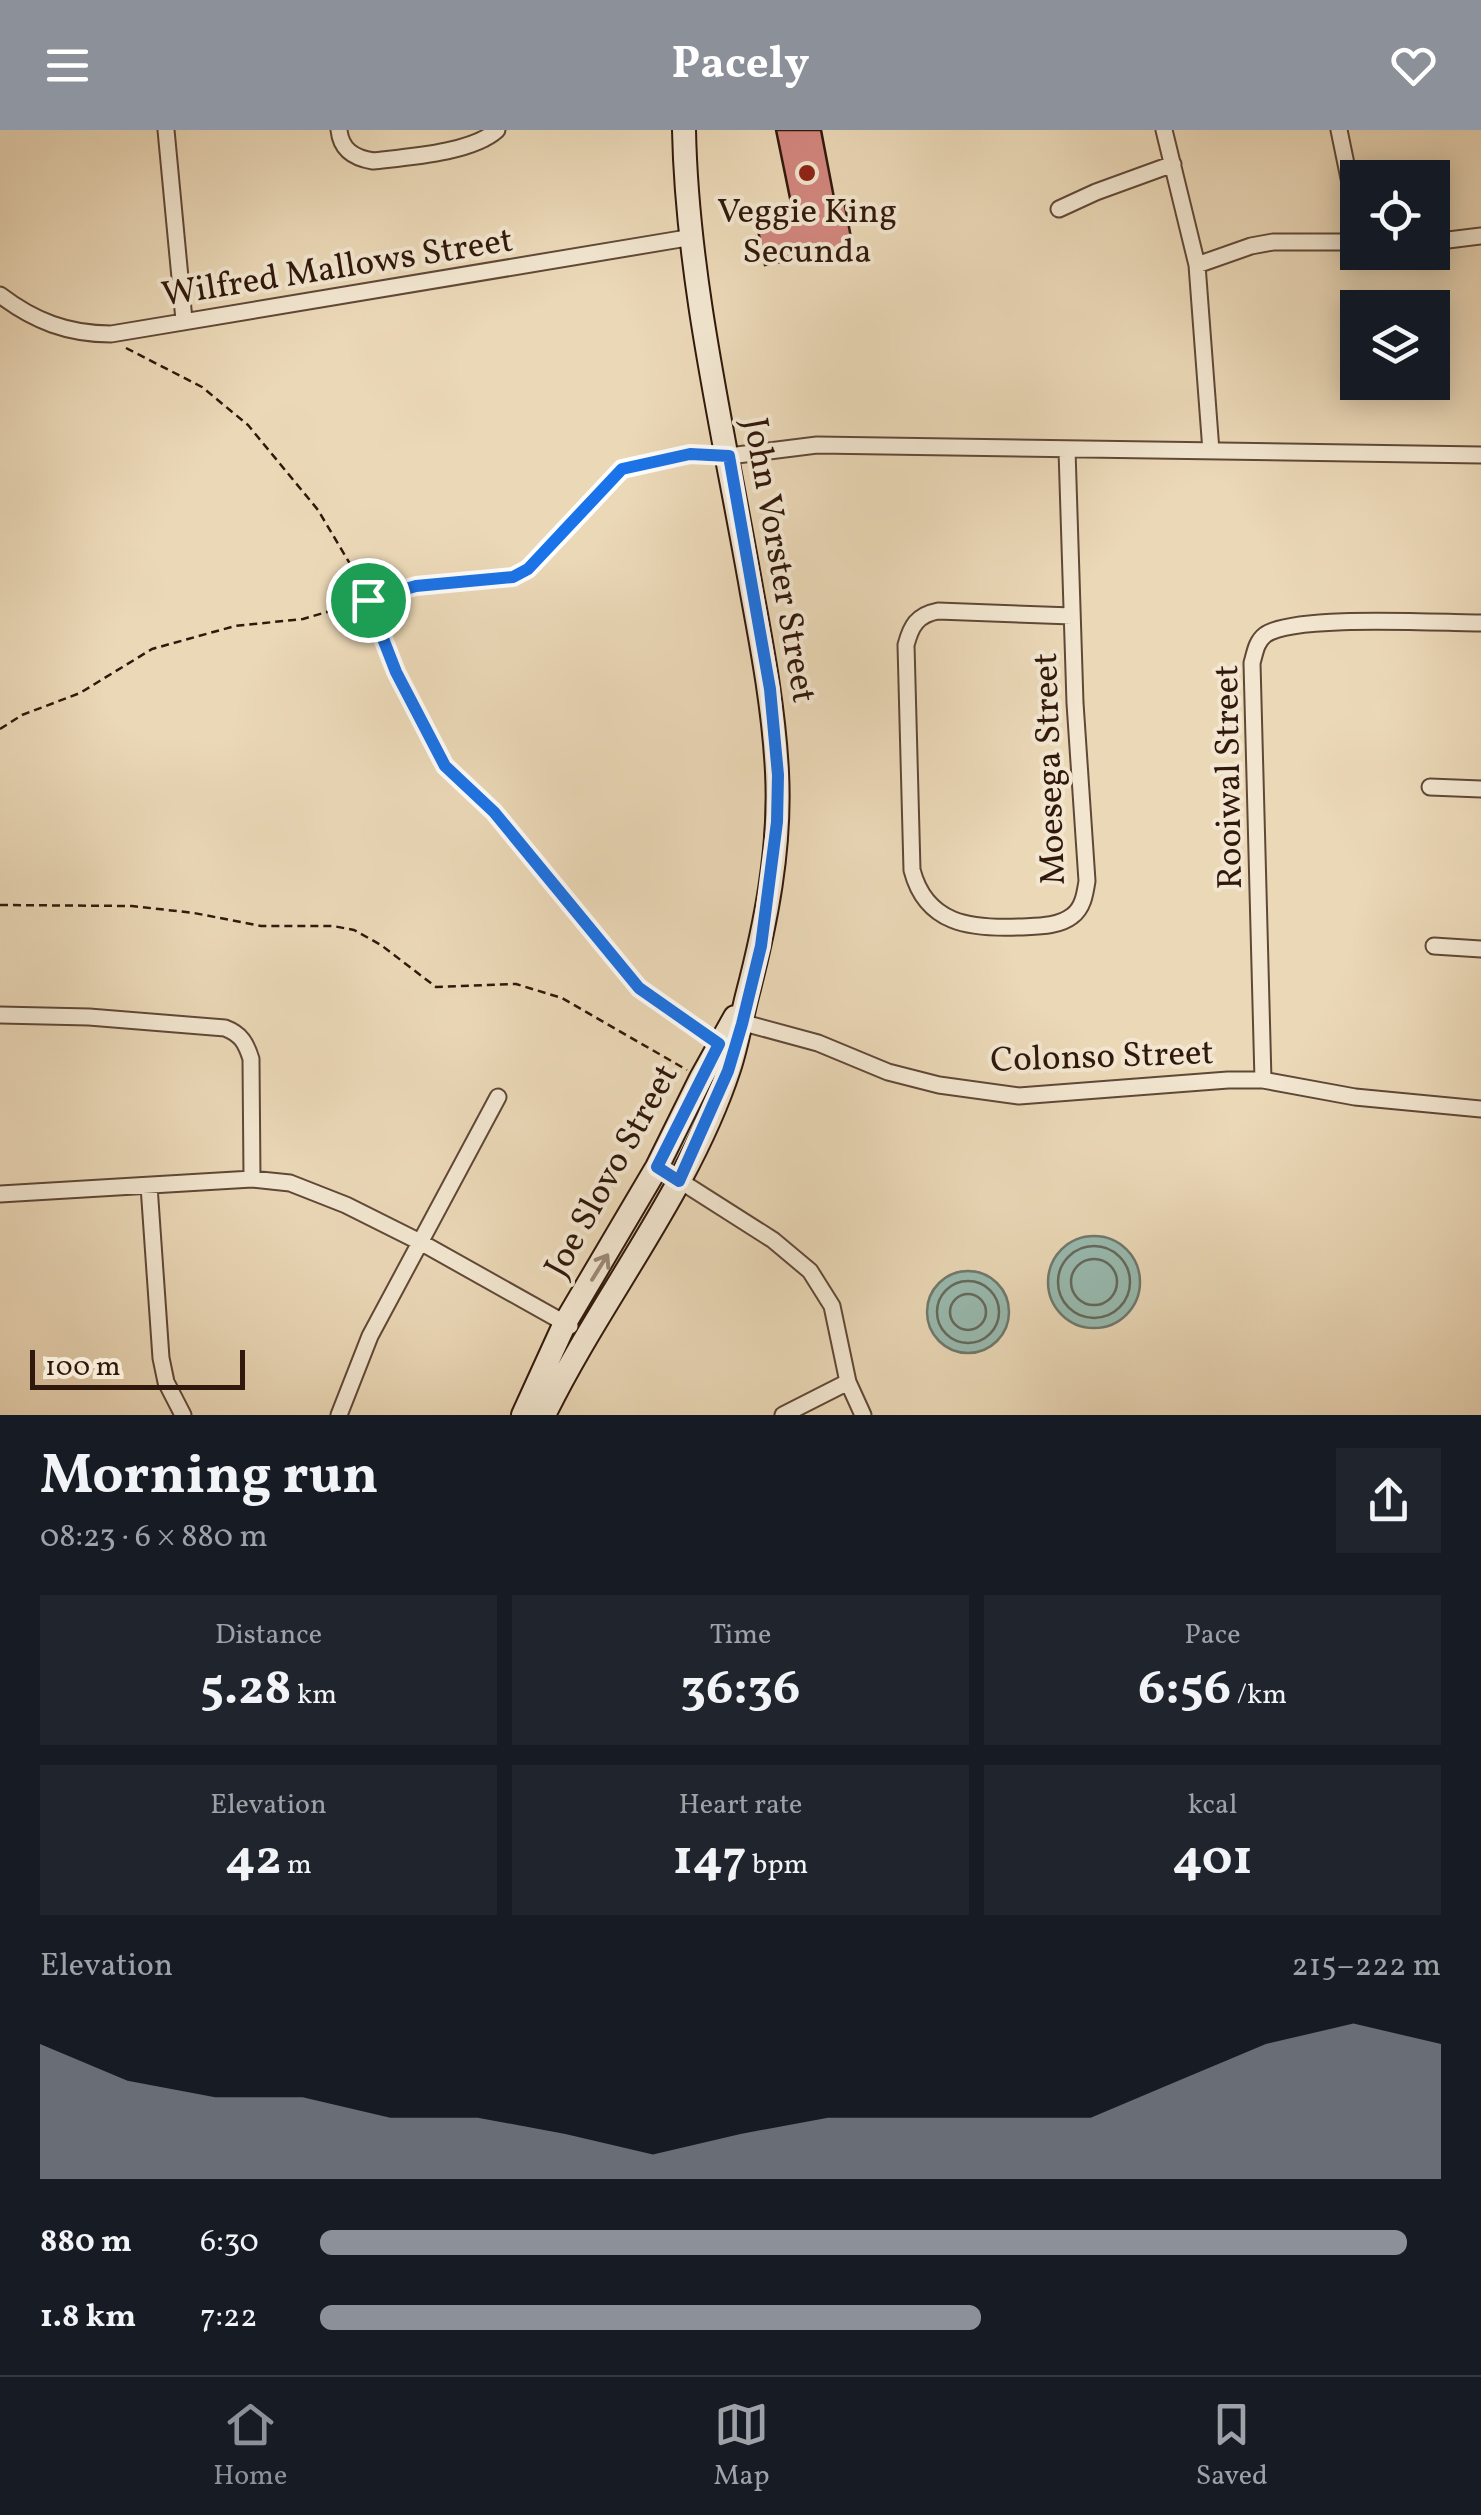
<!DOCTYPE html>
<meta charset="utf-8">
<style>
:root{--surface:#171b24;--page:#20242c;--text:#f1f3f6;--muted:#9ea1a6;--line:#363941;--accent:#8c9099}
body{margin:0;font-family:Vollkorn,serif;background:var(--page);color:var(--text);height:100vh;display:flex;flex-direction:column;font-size:38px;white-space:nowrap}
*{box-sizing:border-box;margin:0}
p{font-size:32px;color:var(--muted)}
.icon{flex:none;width:55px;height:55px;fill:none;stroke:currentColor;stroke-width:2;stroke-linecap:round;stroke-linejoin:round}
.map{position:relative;height:1285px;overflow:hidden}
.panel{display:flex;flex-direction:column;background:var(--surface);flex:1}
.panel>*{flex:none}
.tools{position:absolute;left:1340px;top:30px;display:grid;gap:20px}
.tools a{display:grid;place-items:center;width:110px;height:110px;border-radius:0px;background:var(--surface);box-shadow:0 5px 25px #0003;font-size:50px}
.scale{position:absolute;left:30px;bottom:25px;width:215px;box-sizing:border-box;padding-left:10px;border:5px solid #31180c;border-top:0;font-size:28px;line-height:35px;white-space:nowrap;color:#31180c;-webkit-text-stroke:8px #f2e6d0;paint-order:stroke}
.pin{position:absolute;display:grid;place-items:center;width:85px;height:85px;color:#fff;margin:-42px;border:5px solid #fff;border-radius:50%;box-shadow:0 2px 10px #0007}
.round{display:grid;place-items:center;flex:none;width:105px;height:105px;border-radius:0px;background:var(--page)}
.head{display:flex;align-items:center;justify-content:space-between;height:170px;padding:0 40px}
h1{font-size:55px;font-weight:700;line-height:75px}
.stats{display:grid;grid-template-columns:repeat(3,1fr);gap:15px;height:170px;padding:10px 40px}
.stats div{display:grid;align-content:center;border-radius:0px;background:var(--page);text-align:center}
.stats b{font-size:50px;font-weight:700}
.stats small{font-size:28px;font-weight:400}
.stats p{font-size:28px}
.chart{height:280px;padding:20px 40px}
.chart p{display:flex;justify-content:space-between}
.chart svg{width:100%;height:180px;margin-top:10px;fill:var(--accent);opacity:.7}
ul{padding:0 40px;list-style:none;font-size:32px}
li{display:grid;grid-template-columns:160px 120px 1fr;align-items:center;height:75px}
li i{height:25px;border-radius:12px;background:var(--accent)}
header{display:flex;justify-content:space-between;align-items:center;height:130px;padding:0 40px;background:var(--accent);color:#fff;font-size:45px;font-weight:700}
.menu{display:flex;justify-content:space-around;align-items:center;height:140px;border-top:2px solid var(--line);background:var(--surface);font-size:28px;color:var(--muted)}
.menu a{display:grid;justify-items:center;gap:5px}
.menu .selected{color:var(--accent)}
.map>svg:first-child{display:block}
.water{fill:#98baaf;stroke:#6f796e;stroke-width:2.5}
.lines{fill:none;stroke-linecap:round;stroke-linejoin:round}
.shore{stroke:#64695e;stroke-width:2.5}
.building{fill:#d3867f;stroke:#31180c;stroke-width:2.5}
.street-casing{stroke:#604837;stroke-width:19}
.secondary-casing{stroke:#31180c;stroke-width:26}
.path{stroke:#31180c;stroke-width:2.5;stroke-dasharray:8 5;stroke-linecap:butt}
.street{stroke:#f2e6d0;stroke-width:15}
.secondary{stroke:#f2e6d0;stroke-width:22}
.oneway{stroke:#9b8978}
.route-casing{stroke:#fff;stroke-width:20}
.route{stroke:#1a73e8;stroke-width:12}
.poi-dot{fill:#8f2418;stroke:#f2e6d0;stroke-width:4}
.labels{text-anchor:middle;stroke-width:8;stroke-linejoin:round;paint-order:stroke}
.poi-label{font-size:35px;fill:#31180c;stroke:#f2e6d0}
.street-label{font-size:35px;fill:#31180c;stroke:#f2e6d0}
</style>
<header><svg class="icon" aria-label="menu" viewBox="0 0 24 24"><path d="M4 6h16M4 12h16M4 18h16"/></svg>Pacely<svg class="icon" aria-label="heart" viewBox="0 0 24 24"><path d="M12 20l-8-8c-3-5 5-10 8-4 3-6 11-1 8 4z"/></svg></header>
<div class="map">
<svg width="1481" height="1285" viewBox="0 0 1481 1285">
<rect width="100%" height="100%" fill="#ebd8b7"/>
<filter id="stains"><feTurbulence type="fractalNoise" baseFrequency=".002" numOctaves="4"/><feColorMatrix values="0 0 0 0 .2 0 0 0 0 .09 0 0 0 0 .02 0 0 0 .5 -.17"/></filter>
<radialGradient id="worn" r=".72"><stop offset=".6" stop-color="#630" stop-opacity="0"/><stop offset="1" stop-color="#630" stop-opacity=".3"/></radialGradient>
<path class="water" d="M1048 1152a46 46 0 1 1 92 0a46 46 0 1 1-92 0Z
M927 1182a41 41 0 1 1 82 0a41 41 0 1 1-82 0Z"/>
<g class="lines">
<path class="shore" d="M1058 1152a36 36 0 1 1 72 0a36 36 0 1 1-72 0Z
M1071 1152a23 23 0 1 1 46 0a23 23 0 1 1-46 0Z
M937 1182a31 31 0 1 1 62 0a31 31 0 1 1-62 0Z
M950 1182a18 18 0 1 1 36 0a18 18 0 1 1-36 0Z"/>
</g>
<path class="building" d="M776 0H821L835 73 844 71 853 118 765 135 755 85 792 78Z"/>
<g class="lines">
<defs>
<path id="street" d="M166 0 184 190
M339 0C341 20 354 28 373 31 407 27 472 23 497 0
M1164 0 1197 135 1211 321
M1339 0 1358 92
M1059 79 1096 62 1173 34
M1432 112 1481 106
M1197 135 1251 116 1273 112H1358
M0 165C34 191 68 204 111 204L693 107
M1067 320 1075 573 1087 751C1085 764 1083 778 1072 786 1058 797 1036 796 1019 797 970 799 926 794 912 740L906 515C911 496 917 485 938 481L1072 486
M729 326 817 315 1481 325
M1430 657 1481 659
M1434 816 1481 819
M0 885 89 887 225 898C241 904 246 913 251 929L252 1049
M733 890 818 913 888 942 939 955 1019 966 1228 950H1263L1355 967 1481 979
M1263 950 1252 533C1255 523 1256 512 1265 505 1292 484 1440 493 1481 493
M674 1047 773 1110 810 1141 832 1176 848 1252 863 1285
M149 1056 161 1228 166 1252 183 1285
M0 1064 252 1049 290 1053 346 1075 422 1113 570 1196
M339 1285 370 1206 498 967
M783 1285 848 1252"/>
<path id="secondary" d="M523 1285 565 1193 657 1037 701 948 735 887
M544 1285C601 1168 688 1063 729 939 737 915 741 890 747 866 766 793 781 718 777 642 774 582 763 522 752 463 726 313 687 152 684 0"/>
</defs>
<use href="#street" class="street-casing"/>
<use href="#secondary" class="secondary-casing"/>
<path class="path" d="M126 218 202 257 248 295 318 380 362 454 395 542 445 636 494 682 639 858 705 904
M0 599 22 585 80 563 152 519 235 496 303 489 416 456 488 451 513 447 528 439 622 339 690 324 708 325
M0 775 132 776 194 783 261 796H333L354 800 381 815 436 857 516 854 562 868 687 940"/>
<use href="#street" class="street"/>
<use href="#secondary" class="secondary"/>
</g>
<defs><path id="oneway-shaft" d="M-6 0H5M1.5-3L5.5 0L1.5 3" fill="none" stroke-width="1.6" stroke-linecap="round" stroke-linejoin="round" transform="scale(2.5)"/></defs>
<use class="oneway" href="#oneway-shaft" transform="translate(600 1137) rotate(-58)"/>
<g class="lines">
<defs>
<path id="route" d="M690 324 729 326 770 559 778 645 777 692 761 816 742 894 728 941 679 1051 657 1037 719 914 639 858 494 682 445 636 396 542 368 470 416 456 513 447 528 439 622 339Z"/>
</defs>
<use href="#route" class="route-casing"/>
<use href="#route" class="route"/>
</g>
<circle class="poi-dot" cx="807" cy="43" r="10"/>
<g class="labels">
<g class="poi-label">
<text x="807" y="92">Veggie King<tspan x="807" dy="40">Secunda</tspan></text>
</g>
<g class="street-label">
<text transform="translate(337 136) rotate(-9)" y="12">Wilfred Mallows Street</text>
<text transform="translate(781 430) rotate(80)" y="12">John Vorster Street</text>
<text transform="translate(1048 639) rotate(-92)" y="12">Moesega Street</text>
<text transform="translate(1227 647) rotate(-91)" y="12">Rooiwal Street</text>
<text transform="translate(1102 925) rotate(-2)" y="12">Colonso Street</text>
<text transform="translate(610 1040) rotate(-61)" y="12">Joe Slovo Street</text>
</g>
</g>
<rect width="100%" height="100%" filter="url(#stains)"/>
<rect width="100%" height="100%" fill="url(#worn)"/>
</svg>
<div class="tools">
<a><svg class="icon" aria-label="locate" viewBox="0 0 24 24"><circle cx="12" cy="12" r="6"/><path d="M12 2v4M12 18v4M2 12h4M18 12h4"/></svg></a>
<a><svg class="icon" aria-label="layers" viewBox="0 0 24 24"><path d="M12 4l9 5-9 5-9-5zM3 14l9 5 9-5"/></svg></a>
</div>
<div class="scale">100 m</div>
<div class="pin" style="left:368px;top:470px;background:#1e9e55"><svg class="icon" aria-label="arrive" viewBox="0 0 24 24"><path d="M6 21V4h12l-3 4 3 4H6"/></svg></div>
</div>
<section class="panel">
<div class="head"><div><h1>Morning run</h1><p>08:23 · 6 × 880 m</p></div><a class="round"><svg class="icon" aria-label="share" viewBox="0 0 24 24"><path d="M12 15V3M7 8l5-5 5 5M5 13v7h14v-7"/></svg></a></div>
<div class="stats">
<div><p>Distance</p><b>5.28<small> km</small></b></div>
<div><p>Time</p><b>36:36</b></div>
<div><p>Pace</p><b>6:56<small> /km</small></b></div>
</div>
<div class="stats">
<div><p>Elevation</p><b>42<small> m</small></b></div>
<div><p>Heart rate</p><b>147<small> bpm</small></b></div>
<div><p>kcal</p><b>401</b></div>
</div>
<div class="chart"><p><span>Elevation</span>215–222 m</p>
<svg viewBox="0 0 160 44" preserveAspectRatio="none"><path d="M0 44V11L10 20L20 24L30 24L40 29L50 29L60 33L70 38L80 33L90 29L100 29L110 29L120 29L130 20L140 11L150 6L160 11V44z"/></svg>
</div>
<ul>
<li><b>880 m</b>6:30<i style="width:97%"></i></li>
<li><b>1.8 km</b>7:22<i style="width:59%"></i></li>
</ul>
</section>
<nav class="menu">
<a class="selected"><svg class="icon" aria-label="home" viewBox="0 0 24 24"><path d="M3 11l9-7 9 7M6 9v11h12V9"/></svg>Home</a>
<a><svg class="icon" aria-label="map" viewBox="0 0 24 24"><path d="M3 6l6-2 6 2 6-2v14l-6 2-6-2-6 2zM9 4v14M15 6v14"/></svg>Map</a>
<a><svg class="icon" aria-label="saved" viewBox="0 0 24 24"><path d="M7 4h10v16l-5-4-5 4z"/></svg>Saved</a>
</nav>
